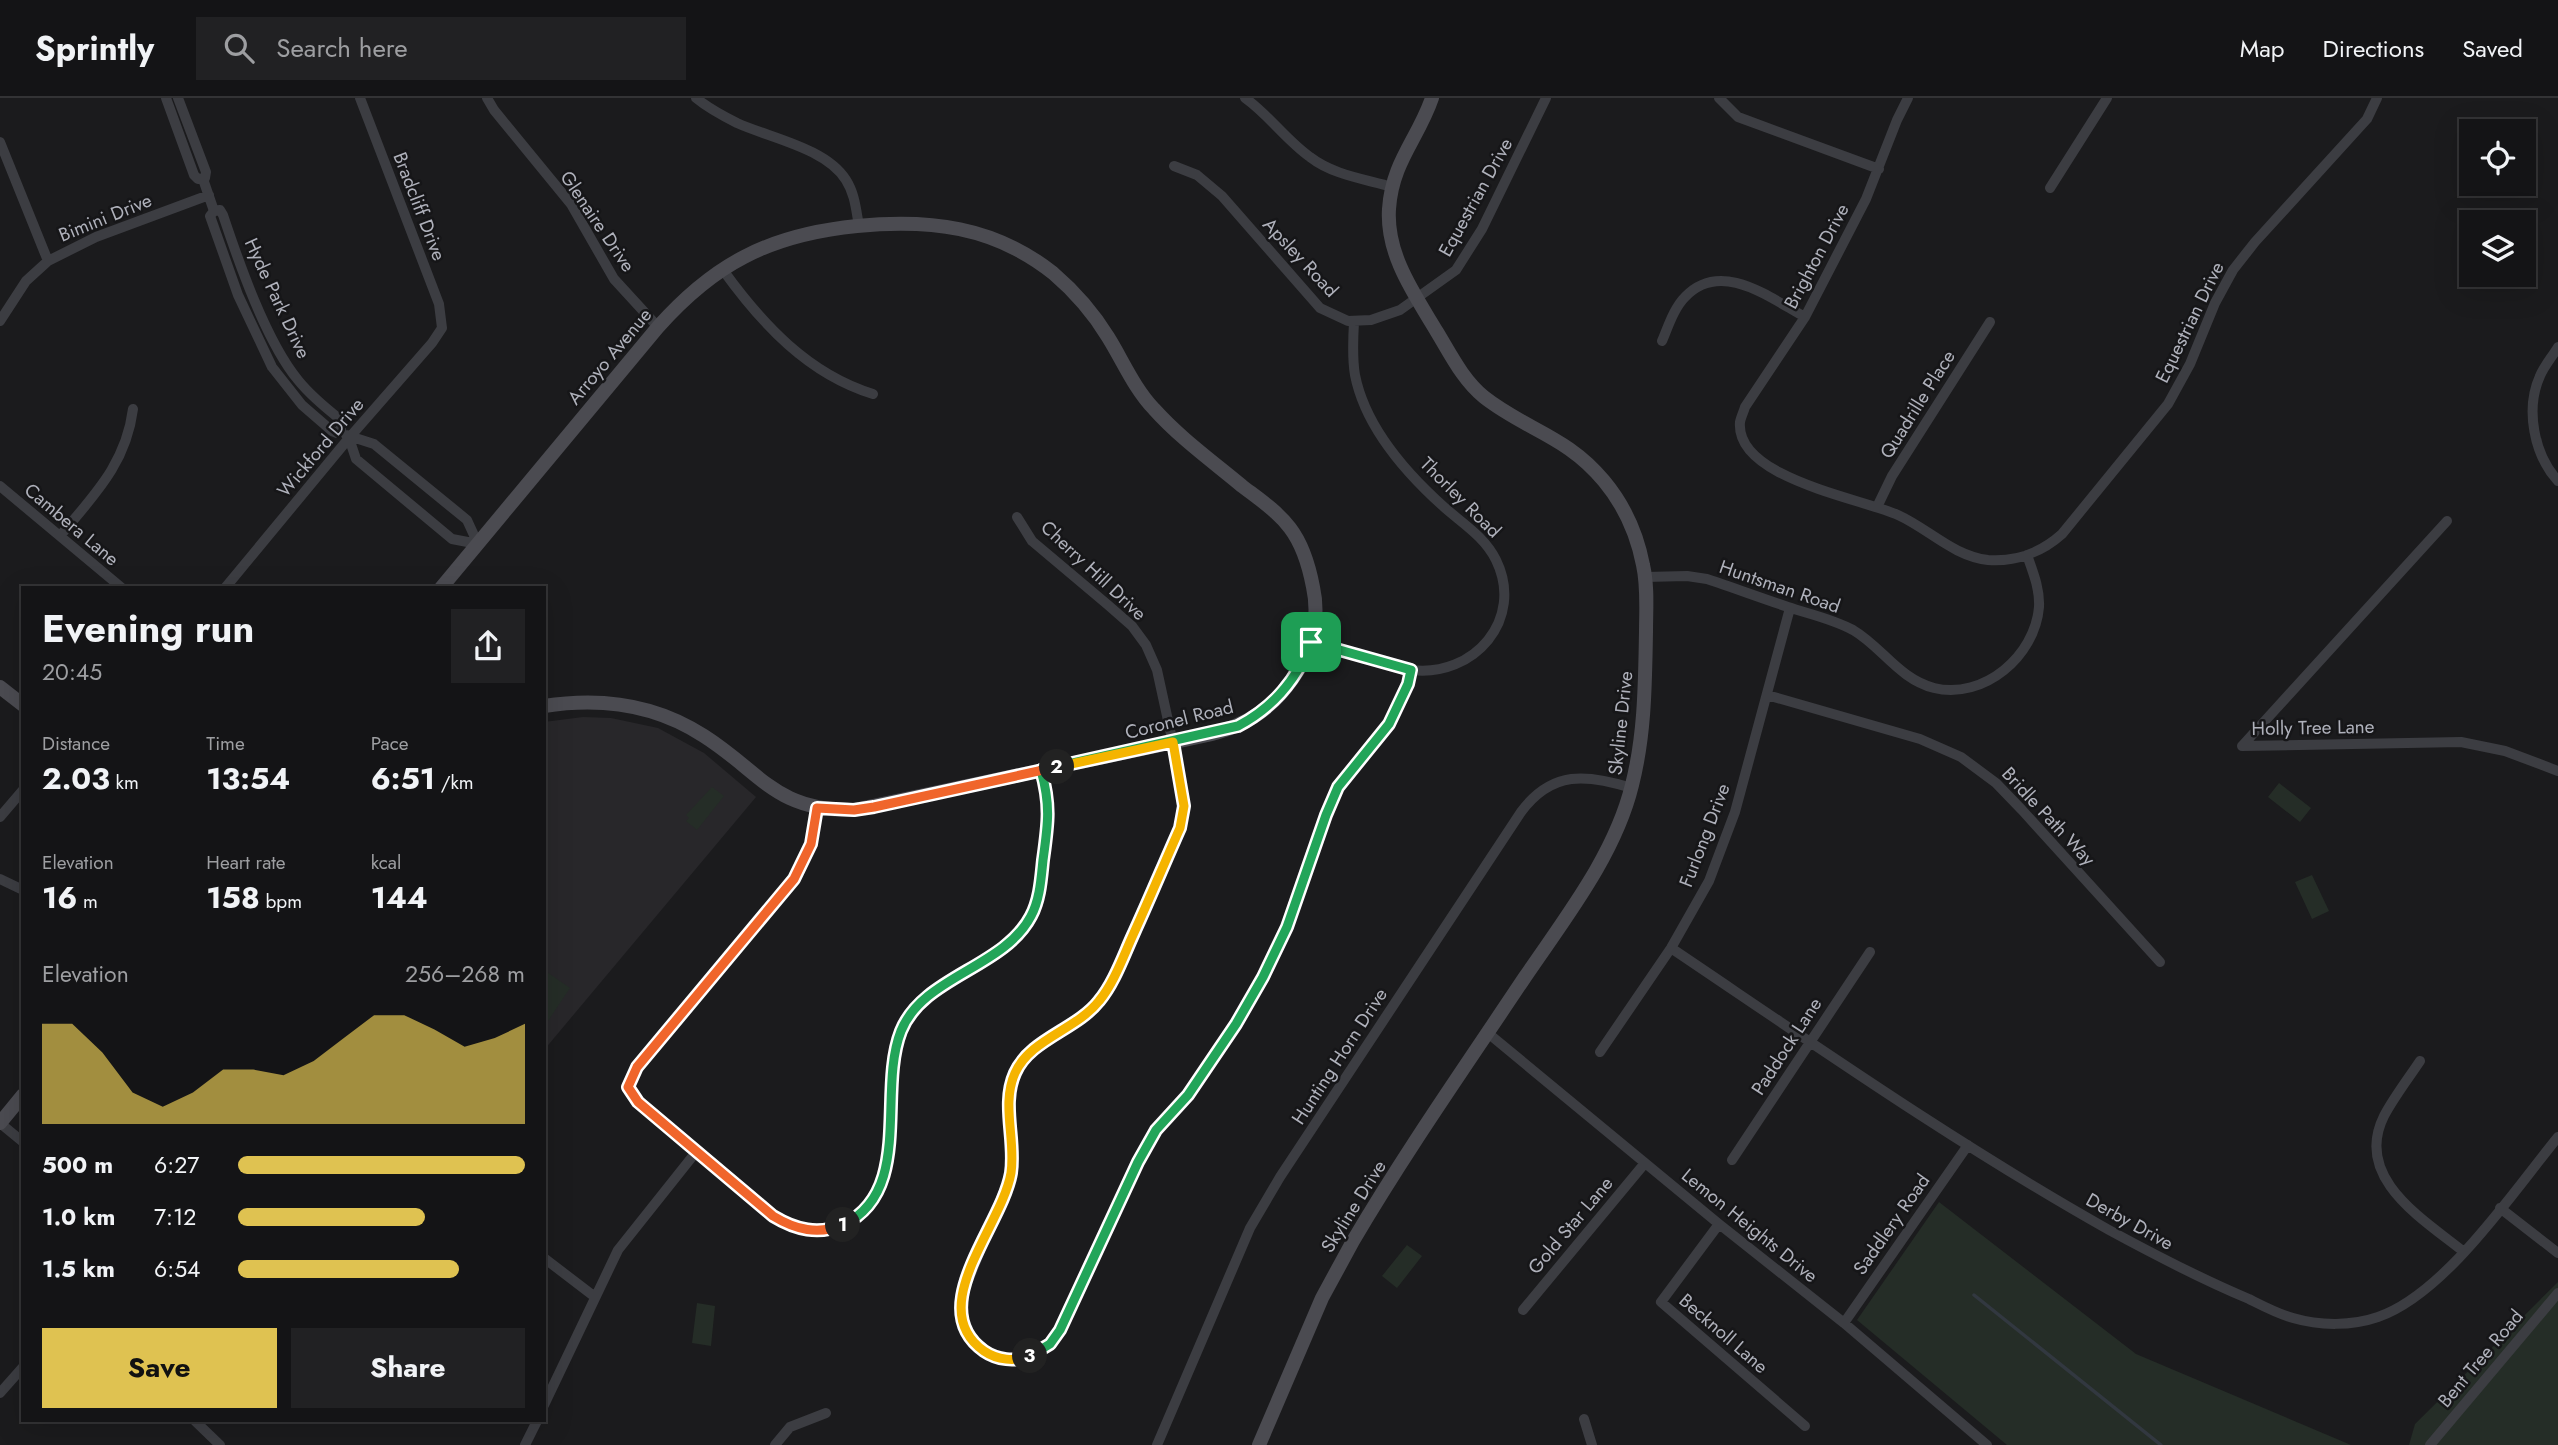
<!DOCTYPE html>
<meta charset="utf-8">
<style>
:root{--surface:#141416;--page:#212123;--text:#f1f3f6;--muted:#9d9ea1;--line:#333335;--accent:#dfc251}
body{margin:0;font-family:Jost,sans-serif;background:var(--page);color:var(--text);height:100vh;display:flex;flex-direction:column;font-size:26px;white-space:nowrap}
*{box-sizing:border-box;margin:0}
p{font-size:23px;color:var(--muted)}
.icon{flex:none;width:38px;height:38px;fill:none;stroke:currentColor;stroke-width:2;stroke-linecap:round;stroke-linejoin:round}
.map{position:relative;flex:1;overflow:hidden}
.details{position:absolute;left:21px;top:488px;width:525px;height:836px;display:flex;flex-direction:column;background:var(--surface);border-radius:0px;box-shadow:0 7px 28px #0002,0 0 0 2px var(--line)}
.details>*{flex:none}
.buttons{position:absolute;left:2459px;top:21px;display:grid;gap:14px}
.buttons a{display:grid;place-items:center;width:77px;height:77px;border-radius:0px;background:var(--surface);box-shadow:0 7px 28px #0002,0 0 0 2px var(--line);font-size:35px}
.pin{position:absolute;display:grid;place-items:center;width:60px;height:60px;color:#fff;margin:-30px;border-radius:14px;box-shadow:0 4px 10px #0006}
.km{position:absolute;width:35px;height:35px;margin:-18px;border-radius:50%;background:#222;color:#fff;font-size:19px;line-height:35px;text-align:center}
.round{display:grid;place-items:center;flex:none;width:74px;height:74px;border-radius:0px;background:var(--page)}
.overview{display:flex;align-items:center;justify-content:space-between;height:119px;padding:0 21px}
h1{font-size:38px;font-weight:700;line-height:52px}
.metrics{display:grid;grid-template-columns:repeat(3,1fr);gap:10px;height:119px;padding:7px 21px}
.metrics div{display:grid;align-content:center}
.metrics b{font-size:30px;font-weight:700}
.metrics small{font-size:19px;font-weight:400}
.metrics p{font-size:19px}
.chart{height:196px;padding:14px 21px}
.chart p{display:flex;justify-content:space-between}
.chart svg{width:100%;height:126px;margin-top:7px;fill:var(--accent);opacity:.7}
.cta{display:flex;gap:14px;margin-top:auto;padding:14px 21px}
.cta a{flex:1;height:80px;border-radius:0px;background:var(--accent);color:#111;font-size:28px;font-weight:700;line-height:80px;text-align:center}
.cta a+a{background:var(--page);color:var(--text)}
ul{padding:0 21px;list-style:none;font-size:23px}
li{display:grid;grid-template-columns:112px 84px 1fr;align-items:center;height:52px}
li i{height:18px;border-radius:9px;background:var(--accent)}
header{display:flex;align-items:center;gap:42px;box-sizing:border-box;height:98px;padding:0 35px;background:var(--surface);border-bottom:2px solid var(--line)}
header strong{font-size:33px}
nav{display:flex;gap:38px;margin-inline-start:auto;font-size:24px}
.search{width:490px;height:63px;background:var(--page);display:flex;align-items:center;gap:18px;box-sizing:border-box;padding:0 24px;border-radius:0px;color:var(--muted);font-size:26px}
.map>svg:first-child{display:block}
.built{fill:#28272a}
.green{fill:#252d27}
.lines{fill:none;stroke-linecap:round;stroke-linejoin:round}
.stream{stroke:#323840;stroke-width:3.5}
.street{stroke:#3c3d42;stroke-width:10}
.secondary{stroke:#4b4b51;stroke-width:14}
.split-1-casing{stroke:#fff;stroke-width:14}
.split-2-casing{stroke:#fff;stroke-width:14}
.split-3-casing{stroke:#fff;stroke-width:14}
.split-4-casing{stroke:#fff;stroke-width:14}
.split-1{stroke:#22a559;stroke-width:9}
.split-2{stroke:#f0652b;stroke-width:9}
.split-3{stroke:#f5b400;stroke-width:9}
.split-4{stroke:#22a559;stroke-width:9}
.labels{text-anchor:middle;stroke-width:5;stroke-linejoin:round;paint-order:stroke}
.street-label{font-size:19px;fill:#afb1bb;stroke:#161618}
</style>
<header>
<strong>Sprintly</strong>
<div class="search"><svg class="icon" aria-label="search" viewBox="0 0 24 24"><circle cx="10" cy="10" r="6"/><path d="M15 15l6 6"/></svg>Search here</div>
<nav><a>Map</a><a>Directions</a><a>Saved</a></nav>
</header>
<div class="map">
<svg width="2558" height="1347" viewBox="0 0 2558 1347">
<rect width="100%" height="100%" fill="#1b1b1d"/>
<path class="built" d="M583 619 611 620 658 630 704 655 756 699 544 952V624Z"/>
<path class="green" d="M2279 685 2311 710 2300 724 2268 699Z
M712 689 724 698 697 732 686 723 689 720 686 717Z
M2312 777 2329 813 2312 821 2295 784Z
M544 872 570 890 544 929Z
M1939 1104 2136 1256 2351 1347H2007L1857 1222Z
M1407 1147 1422 1158 1397 1190 1382 1178Z
M2558 1184V1347H2409L2415 1326Z
M697 1205 715 1208 711 1248 692 1245Z"/>
<g class="lines">
<path class="stream" d="M1974 1197 2161 1347"/>
<path class="street" d="M166 0 194 77 198 81 205 80 206 74 178 0
M487 0 494 12 571 106 614 181 658 229
M696 0C708 10 723 18 737 25 770 40 826 50 846 82 855 96 856 112 859 128
M1245 0C1269 17 1286 42 1310 59 1333 77 1365 81 1392 89
M1719 0 1738 19 1879 71
M1908 0 1897 22 1866 101 1805 219 1745 309C1744 313 1741 319 1740 324 1735 380 1860 400 1898 417 1929 431 1953 458 1988 462 2016 464 2042 454 2062 436L2168 306 2190 266 2215 205 2233 172 2255 144 2367 21 2377 0
M0 44 48 163
M1174 68 1197 77 1222 98 1320 210 1348 223 1371 222 1400 212 1456 172 1482 131 1546 0
M203 81 214 113 210 118 238 197 272 269 302 307 332 333 337 335 341 332V322C327 311 310 297 298 282 266 243 239 165 223 117L220 112 214 113
M2050 90 2107 0
M723 172C762 226 808 276 873 296
M0 223 26 183 48 163 96 139 209 97
M1662 243C1668 229 1674 210 1685 199 1721 161 1770 200 1805 219
M2558 249C2552 259 2544 268 2540 278 2525 311 2534 357 2558 383
M346 337 374 346 467 422 478 446 452 441 356 361 349 340
M0 388 122 490
M1877 409 1892 378 1990 224
M1017 419 1032 443 1108 507 1132 528 1146 547 1157 572 1181 682 1184 708 1180 730C1165 764 1150 799 1135 833 1125 857 1115 884 1098 904 1075 931 1034 941 1016 972 1003 995 1013 1048 1010 1078L960 1203C960 1210 960 1218 962 1224 964 1234 970 1240 977 1247 1005 1274 1040 1261 1060 1232L1138 1064 1155 1032 1188 997 1235 926 1263 879 1287 829 1326 717 1338 689 1389 626 1408 586 1411 572
M60 438C94 397 126 366 133 311
M1645 479 1687 478 1707 481C1734 490 1761 500 1788 509 1809 516 1833 521 1853 532 1882 549 1899 581 1934 590 1984 602 2035 558 2039 509 2040 491 2033 474 2027 457
M225 490 349 340 432 245 442 230 439 206 360 0
M1311 544 1411 572C1474 580 1525 521 1496 462 1485 439 1462 425 1444 409 1406 375 1365 328 1355 277 1352 260 1353 241 1354 224
M1767 597 1920 641 1961 659 1996 685 2022 712 2160 864
M2242 648 2461 644 2505 653 2558 673
M2242 648 2447 423
M817 710 811 745 794 781 637 969 628 989 638 1004 773 1118C794 1130 815 1137 839 1129 920 1100 871 986 903 928 932 877 1005 869 1031 818 1040 801 1041 781 1043 762 1048 726 1051 708 1041 672
M0 719 23 692
M0 781 23 792
M1671 850C1815 947 1958 1047 2109 1132 2155 1157 2201 1181 2249 1201 2263 1208 2278 1216 2293 1220 2320 1228 2352 1228 2378 1219 2445 1196 2513 1094 2558 1039
M1489 936 1719 1126 1844 1225 1987 1347
M1600 954 1671 850 1709 783 1735 714 1790 510
M2420 963C2408 981 2394 999 2384 1018 2353 1080 2423 1121 2464 1154
M0 1025 23 1044
M1732 1062 1870 854
M2500 1110 2558 1155
M1719 1126 1661 1204 1805 1328
M544 1160 595 1199
M1523 1212 1645 1065
M1844 1225 1968 1047
M0 1295 23 1269
M544 1307 618 1152 696 1054
M1584 1321 1592 1347
M195 1323 220 1347
M525 1347 537 1323
M775 1347 790 1329 826 1315
M1157 1347 1250 1130 1280 1079 1521 714C1552 672 1587 676 1632 690
M2430 1347 2558 1195"/>
<path class="secondary" d="M441 490 658 229C683 201 711 176 744 159 780 140 817 132 857 128 929 121 994 128 1053 175 1074 193 1094 216 1108 239 1123 263 1134 290 1154 311 1180 340 1212 363 1242 388 1259 401 1277 413 1290 430 1303 447 1309 468 1313 489 1319 516 1314 547 1299 571 1275 610 1248 628 1203 638L854 712C775 713 762 675 704 638 655 606 601 599 544 608
M0 589 23 607
M0 1025 23 997
M1259 1347 1322 1200 1353 1143C1406 1053 1467 966 1525 879 1565 820 1615 757 1632 687 1645 636 1645 585 1646 534 1646 512 1648 489 1643 467 1637 436 1624 407 1604 383 1567 338 1526 332 1484 299 1463 282 1451 257 1437 234 1415 197 1386 157 1389 111 1392 64 1418 41 1432 0"/>
</g>
<g class="lines">
<defs>
<path id="split-1" d="M843 1127C914 1093 877 994 901 933 923 878 1004 870 1031 818 1040 801 1041 781 1043 762 1048 726 1051 708 1041 672L1238 628C1274 609 1297 582 1311 544"/>
<path id="split-2" d="M843 1127C818 1137 796 1132 773 1118L638 1004 628 989 637 969 794 781 811 746 817 710 854 712 874 709 1057 669"/>
<path id="split-3" d="M1030 1258C1015 1264 997 1262 984 1253 923 1210 1002 1128 1011 1075 1016 1042 1001 1006 1015 975 1030 941 1076 932 1099 903 1114 885 1123 859 1133 837 1149 802 1164 766 1180 730L1184 708 1173 644 1057 669"/>
<path id="split-4" d="M1030 1258 1050 1246 1060 1232 1138 1064 1156 1032 1188 997 1236 926 1263 879 1287 829 1326 717 1338 689 1389 626 1408 586 1411 572 1311 544"/>
</defs>
<use href="#split-1" class="split-1-casing"/>
<use href="#split-2" class="split-2-casing"/>
<use href="#split-3" class="split-3-casing"/>
<use href="#split-4" class="split-4-casing"/>
<use href="#split-1" class="split-1"/>
<use href="#split-2" class="split-2"/>
<use href="#split-3" class="split-3"/>
<use href="#split-4" class="split-4"/>
</g>
<g class="labels">
<g class="street-label">
<text transform="translate(1475 99) rotate(-61)" y="7">Equestrian Drive</text>
<text transform="translate(420 108) rotate(69)" y="7">Bradcliff Drive</text>
<text transform="translate(105 119) rotate(-22)" y="7">Bimini Drive</text>
<text transform="translate(598 123) rotate(56)" y="7">Glenaire Drive</text>
<text transform="translate(1816 158) rotate(-62)" y="7">Brighton Drive</text>
<text transform="translate(1301 159) rotate(47)" y="7">Apsley Road</text>
<text transform="translate(278 200) rotate(65)" y="7">Hyde Park Drive</text>
<text transform="translate(2189 224) rotate(-64)" y="7">Equestrian Drive</text>
<text transform="translate(609 258) rotate(-50)" y="7">Arroyo Avenue</text>
<text transform="translate(1917 306) rotate(-58)" y="7">Quadrille Place</text>
<text transform="translate(320 349) rotate(-50)" y="7">Wickford Drive</text>
<text transform="translate(1461 399) rotate(45)" y="7">Thorley Road</text>
<text transform="translate(72 426) rotate(40)" y="7">Cambera Lane</text>
<text transform="translate(1094 472) rotate(43)" y="7">Cherry Hill Drive</text>
<text transform="translate(1780 488) rotate(19)" y="7">Huntsman Road</text>
<text transform="translate(1179 621) rotate(-14)" y="7">Coronel Road</text>
<text transform="translate(1620 625) rotate(-84)" y="7">Skyline Drive</text>
<text transform="translate(2313 629) rotate(-1)" y="7">Holly Tree Lane</text>
<text transform="translate(2049 718) rotate(47)" y="7">Bridle Path Way</text>
<text transform="translate(1704 737) rotate(-69)" y="7">Furlong Drive</text>
<text transform="translate(1786 948) rotate(-57)" y="7">Paddock Lane</text>
<text transform="translate(1339 958) rotate(-57)" y="7">Hunting Horn Drive</text>
<text transform="translate(1353 1108) rotate(-58)" y="7">Skyline Drive</text>
<text transform="translate(2130 1123) rotate(29)" y="7">Derby Drive</text>
<text transform="translate(1891 1126) rotate(-55)" y="7">Saddlery Road</text>
<text transform="translate(1570 1127) rotate(-50)" y="7">Gold Star Lane</text>
<text transform="translate(1750 1127) rotate(39)" y="7">Lemon Heights Drive</text>
<text transform="translate(1724 1235) rotate(41)" y="7">Becknoll Lane</text>
<text transform="translate(2480 1260) rotate(-50)" y="7">Bent Tree Road</text>
</g>
</g>
</svg>
<div class="buttons">
<a><svg class="icon" aria-label="locate" viewBox="0 0 24 24"><circle cx="12" cy="12" r="6"/><path d="M12 2v4M12 18v4M2 12h4M18 12h4"/></svg></a>
<a><svg class="icon" aria-label="layers" viewBox="0 0 24 24"><path d="M12 4l9 5-9 5-9-5zM3 14l9 5 9-5"/></svg></a>
</div>
<div class="pin" style="left:1311px;top:544px;background:#1e9e55"><svg class="icon" aria-label="arrive" viewBox="0 0 24 24"><path d="M6 21V4h12l-3 4 3 4H6"/></svg></div>
<b class="km" style="left:843px;top:1127px">1</b>
<b class="km" style="left:1057px;top:669px">2</b>
<b class="km" style="left:1030px;top:1258px">3</b>
<section class="details">
<div class="overview"><div><h1>Evening run</h1><p>20:45</p></div><a class="round"><svg class="icon" aria-label="share" viewBox="0 0 24 24"><path d="M12 15V3M7 8l5-5 5 5M5 13v7h14v-7"/></svg></a></div>
<div class="metrics">
<div><p>Distance</p><b>2.03<small> km</small></b></div>
<div><p>Time</p><b>13:54</b></div>
<div><p>Pace</p><b>6:51<small> /km</small></b></div>
</div>
<div class="metrics">
<div><p>Elevation</p><b>16<small> m</small></b></div>
<div><p>Heart rate</p><b>158<small> bpm</small></b></div>
<div><p>kcal</p><b>144</b></div>
</div>
<div class="chart"><p><span>Elevation</span>256–268 m</p>
<svg viewBox="0 0 160 44" preserveAspectRatio="none"><path d="M0 44V9L10 9L20 19L30 33L40 38L50 33L60 25L70 25L80 27L90 22L100 14L110 6L120 6L130 11L140 17L150 14L160 9V44z"/></svg>
</div>
<ul>
<li><b>500 m</b>6:27<i style="width:100%"></i></li>
<li><b>1.0 km</b>7:12<i style="width:65%"></i></li>
<li><b>1.5 km</b>6:54<i style="width:77%"></i></li>
</ul>
<div class="cta"><a>Save</a><a>Share</a></div>
</section>
</div>
